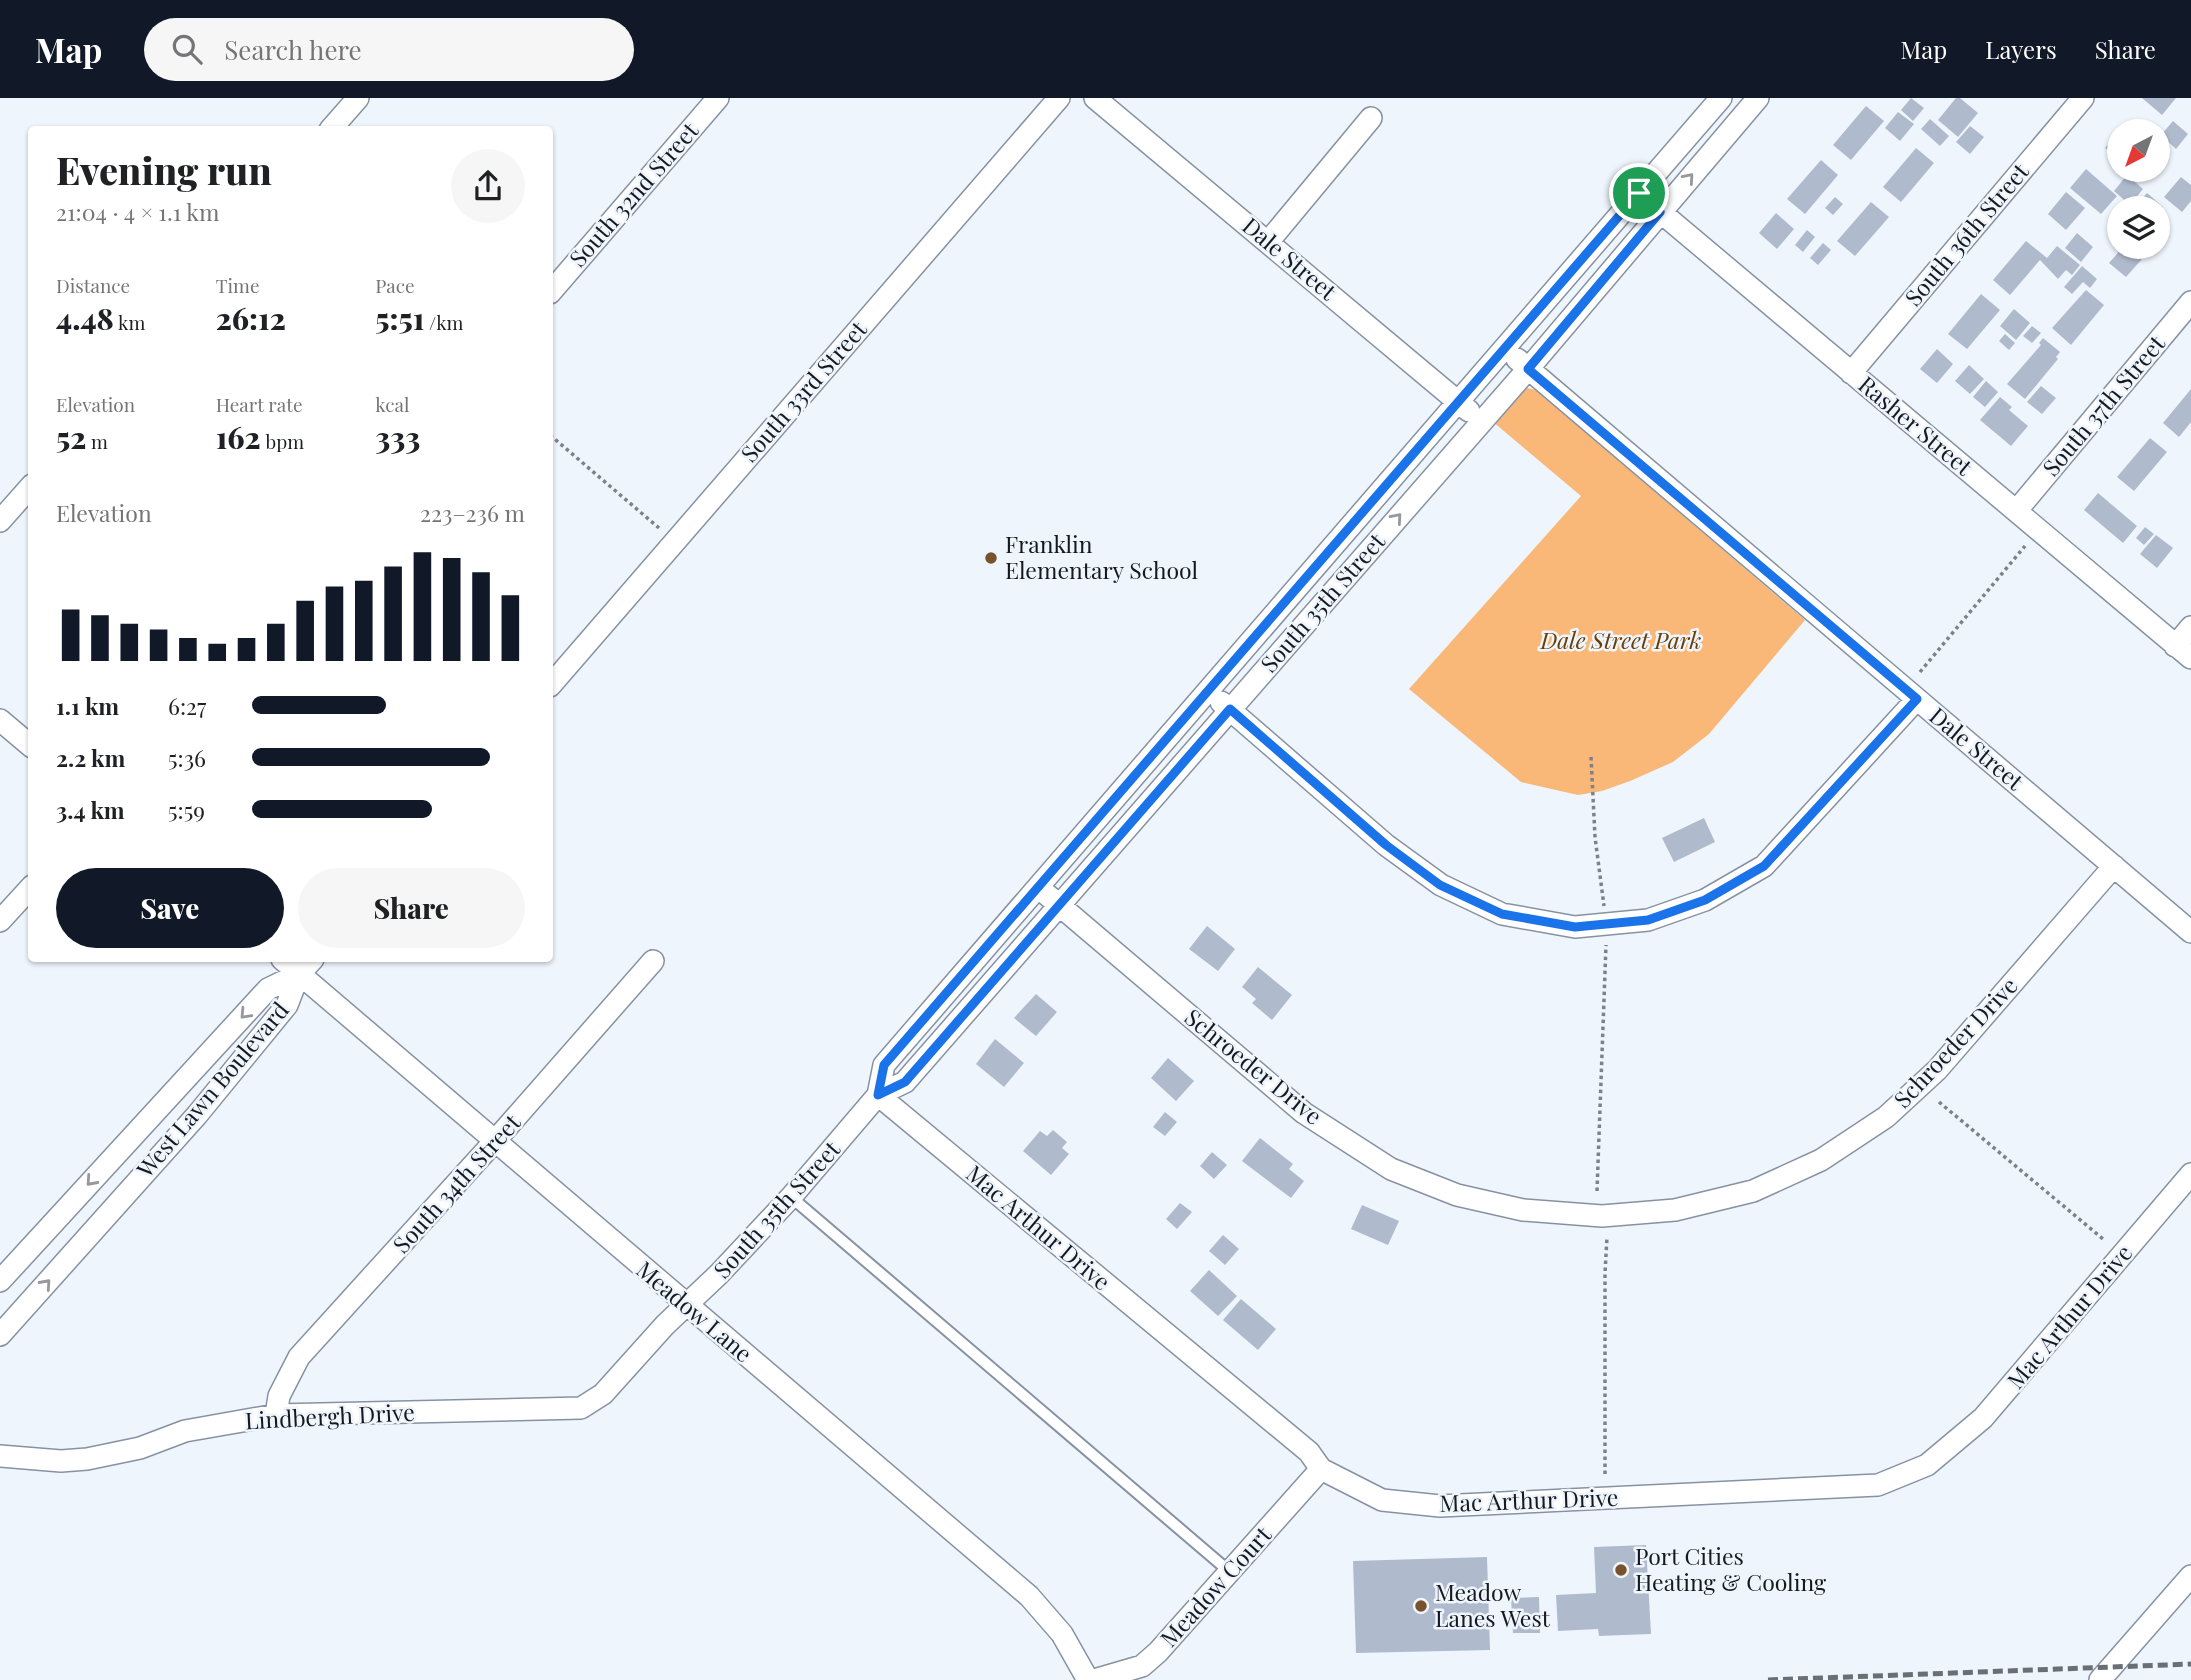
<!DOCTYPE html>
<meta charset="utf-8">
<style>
:root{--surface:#fff;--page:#f6f6f6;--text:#202124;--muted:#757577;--accent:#111827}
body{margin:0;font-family:"Playfair Display",serif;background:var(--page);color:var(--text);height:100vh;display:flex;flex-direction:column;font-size:26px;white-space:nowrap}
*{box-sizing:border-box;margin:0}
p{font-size:23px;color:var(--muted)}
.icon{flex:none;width:38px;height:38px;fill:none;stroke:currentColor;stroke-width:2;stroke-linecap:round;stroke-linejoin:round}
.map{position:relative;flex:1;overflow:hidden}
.drawer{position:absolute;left:28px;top:28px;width:525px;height:836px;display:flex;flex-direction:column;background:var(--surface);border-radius:7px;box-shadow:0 2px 5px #0004}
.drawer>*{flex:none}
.needle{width:46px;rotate:221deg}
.controls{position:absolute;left:2107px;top:21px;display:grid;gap:14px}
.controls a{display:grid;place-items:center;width:63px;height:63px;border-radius:50%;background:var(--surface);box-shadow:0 2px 5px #0004;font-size:35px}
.pin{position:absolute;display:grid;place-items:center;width:60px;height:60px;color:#fff;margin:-30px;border:4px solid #fff;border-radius:50%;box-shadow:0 2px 7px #0007}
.round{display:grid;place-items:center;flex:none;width:74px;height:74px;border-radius:37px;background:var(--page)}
.summary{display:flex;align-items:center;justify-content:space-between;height:119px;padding:0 28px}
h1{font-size:38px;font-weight:800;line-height:52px}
.stats{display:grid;grid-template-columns:repeat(3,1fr);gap:10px;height:119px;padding:7px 28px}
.stats div{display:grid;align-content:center}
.stats b{font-size:30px;font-weight:800}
.stats small{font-size:19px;font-weight:400}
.stats p{font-size:19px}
.chart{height:196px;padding:14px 28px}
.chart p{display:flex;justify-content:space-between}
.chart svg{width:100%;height:126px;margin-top:7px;stroke:var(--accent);stroke-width:6}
.button{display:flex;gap:14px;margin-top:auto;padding:14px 28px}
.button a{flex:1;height:80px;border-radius:42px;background:var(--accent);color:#fff;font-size:28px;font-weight:800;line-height:80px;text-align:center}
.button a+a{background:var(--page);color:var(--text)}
ul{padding:0 28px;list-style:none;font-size:23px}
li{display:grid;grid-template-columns:112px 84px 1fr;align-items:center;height:52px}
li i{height:18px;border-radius:9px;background:var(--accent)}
header{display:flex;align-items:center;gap:42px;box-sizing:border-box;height:98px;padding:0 35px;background:var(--accent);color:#fff}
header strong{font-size:33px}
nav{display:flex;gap:38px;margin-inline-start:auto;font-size:24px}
.search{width:490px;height:63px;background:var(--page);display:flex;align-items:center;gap:18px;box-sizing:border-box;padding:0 24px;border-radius:38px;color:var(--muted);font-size:26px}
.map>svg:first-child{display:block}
.green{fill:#f9b778}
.building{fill:#afbbcd}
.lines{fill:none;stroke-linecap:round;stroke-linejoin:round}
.lane-casing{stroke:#8692a3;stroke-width:14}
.street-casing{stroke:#8692a3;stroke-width:24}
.path{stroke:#7d8288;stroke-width:3.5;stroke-dasharray:3.5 3.5;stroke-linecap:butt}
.lane{stroke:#fff;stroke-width:10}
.street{stroke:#fff;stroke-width:21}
.rail{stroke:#6a6f76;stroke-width:5;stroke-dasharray:10 5;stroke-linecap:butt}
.oneway{stroke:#96989b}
.route-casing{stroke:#fff;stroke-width:14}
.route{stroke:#1a73e8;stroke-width:9}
.poi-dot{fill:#77522d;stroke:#eff5fc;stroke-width:2.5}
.labels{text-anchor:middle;stroke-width:5;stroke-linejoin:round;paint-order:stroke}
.street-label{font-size:23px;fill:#161a20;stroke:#eff5fc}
.poi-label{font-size:23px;fill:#161a20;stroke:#eff5fc;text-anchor:start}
.park-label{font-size:23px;font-style:italic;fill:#6b3e04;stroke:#eff5fc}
</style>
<header>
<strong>Map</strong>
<div class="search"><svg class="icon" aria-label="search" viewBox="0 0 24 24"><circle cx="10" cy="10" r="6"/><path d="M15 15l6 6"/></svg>Search here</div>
<nav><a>Map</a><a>Layers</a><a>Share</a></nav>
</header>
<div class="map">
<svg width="2191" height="1582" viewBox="0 0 2191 1582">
<rect width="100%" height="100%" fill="#eff5fc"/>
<path class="green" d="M1527 290 1536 292 1805 522 1709 636 1673 664 1630 683 1602 693 1578 697 1521 684 1409 591 1581 398 1492 323 1522 291Z"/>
<path class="building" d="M1911 0 1924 10 1913 23 1901 12Z
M1956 0H1960L1978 15 1958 39 1938 22Z
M2142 0H2176L2162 17Z
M1866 8 1884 23 1851 62 1833 47Z
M1898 14 1914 26 1900 43 1885 30Z
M1930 21 1949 38 1940 48 1921 31Z
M2173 23 2188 36 2176 51 2161 37Z
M1970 28 1984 39 1970 56 1956 44Z
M2119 33V62L2105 50Z
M1916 50 1934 65 1901 104 1883 89Z
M1821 62 1838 77 1805 116 1787 101Z
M2086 71 2117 98 2101 116 2070 90Z
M2127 77 2143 91 2130 107 2114 93Z
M2181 79 2191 87V103L2182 114 2164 99Z
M2066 94 2085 110 2066 132 2048 116Z
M2147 95 2163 109 2158 115V110H2134Z
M1835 99 1843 106 1833 117 1825 110Z
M1871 104 1889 119 1855 158 1837 143Z
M1776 115 1794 131 1777 151 1759 135Z
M1807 132 1815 139 1803 154 1795 147Z
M2077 135 2093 149 2081 164 2065 150Z
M2026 143 2047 160 2057 148 2080 167 2072 177 2066 172 2058 181 2040 162 2010 197 1993 182Z
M1823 145 1831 152 1818 167 1810 160Z
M2123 149H2128L2142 161 2126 179 2109 165Z
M2082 168 2097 181 2090 190 2083 184 2072 196 2064 189Z
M2086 192 2104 207 2071 247 2052 230Z
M1981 196 2000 212 1967 251 1948 236Z
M2014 211 2030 225 2016 242 2000 228Z
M2032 228 2041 235 2032 245 2023 238Z
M2005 236 2015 245 2009 252 1999 243Z
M2043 240 2060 254 2056 259 2058 261 2025 301 2007 286 2041 247 2039 245Z
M1937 251 1953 266 1937 285 1920 271Z
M1969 267 1984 281 1970 296 1955 283Z
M1986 283 1998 294 1985 309 1973 299Z
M2041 288 2056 300 2042 316 2027 304Z
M2191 291V324L2179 339 2163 325Z
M2000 299 2012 309 2009 312 2028 328 2011 348 1980 322Z
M2150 340 2167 354 2134 393 2117 379Z
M2098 395 2137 428 2123 445 2084 412Z
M2145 429 2154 436 2144 447 2136 440Z
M2156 437 2173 450 2157 470 2140 456Z
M1704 720 1715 744 1674 764 1662 740Z
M1207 828 1235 851 1218 873 1189 851Z
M1258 869 1292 897 1272 922 1252 905 1256 901 1242 889Z
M1036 896 1057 914 1036 938 1014 920Z
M995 941 1024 965 1004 989 976 966Z
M1168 960 1194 983 1176 1003 1151 980Z
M1165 1014 1177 1024 1165 1038 1153 1029Z
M1053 1032 1067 1044 1062 1050 1069 1056 1051 1077 1023 1053 1040 1033 1047 1038Z
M1260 1040 1293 1066 1289 1071 1304 1083 1291 1100 1242 1063Z
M1212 1054 1227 1067 1214 1081 1200 1068Z
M1180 1105 1192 1114 1177 1131 1166 1121Z
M1362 1107 1399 1123 1388 1147 1351 1131Z
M1223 1137 1239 1151 1225 1167 1209 1153Z
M1209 1172 1237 1198 1218 1218 1190 1193Z
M1241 1201 1276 1231 1258 1252 1223 1222Z
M1646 1447 1651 1536 1599 1538 1598 1531 1558 1533 1556 1497 1596 1495 1594 1449Z
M1487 1459 1490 1552 1356 1555 1353 1463Z
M1539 1499 1540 1535H1513L1511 1500Z"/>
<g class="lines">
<defs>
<path id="lane" d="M791 1099 1230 1474"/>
<path id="street" d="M1095 0 1469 313
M330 32 358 0
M1651 106 2191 560
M1268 144 1371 20
M550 195 718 0
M1517 261 2191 834
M1851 275 2083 0
M2017 412 2191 204
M0 423 32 387
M2175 548 2191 529
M550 588 1059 0
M1221 604 1386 747 1441 787 1502 816 1575 829 1648 822 1705 802 1764 768 1917 601
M0 622 32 649
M1039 790 1304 1015 1391 1071 1457 1097 1523 1112 1602 1118 1675 1112 1753 1093 1821 1062 1886 1019 1937 972 2114 768
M0 823 32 788
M282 861 1029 1498 1062 1536 1088 1582
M878 997 1309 1354 1321 1371 1382 1402 1440 1408 1878 1387 1927 1367 1983 1320 2191 1076
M878 997 884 967 1721 0
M0 1183 268 891 299 876
M0 1237 197 1017 287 907 299 876 313 861
M276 1317 279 1298 299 1259 494 1044 653 863
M0 1358 61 1363 87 1361 140 1350 185 1333 276 1317 581 1310 603 1296 665 1227 719 1176 791 1099 878 997 905 984 1528 271 1758 0
M1094 1582 1142 1568 1158 1554 1321 1371
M2100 1582 2191 1478"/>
</defs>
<use href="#lane" class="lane-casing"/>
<use href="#street" class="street-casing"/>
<path class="path" d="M550 337 659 430
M1920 574 2025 448
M1591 659 1595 739 1604 808
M1939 1004 2103 1141
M1597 1093 1606 847
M1605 1376V1175L1607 1139"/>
<use href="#lane" class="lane"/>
<use href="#street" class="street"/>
<path class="rail" d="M1768 1582 2191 1566"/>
</g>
<defs><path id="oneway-chevron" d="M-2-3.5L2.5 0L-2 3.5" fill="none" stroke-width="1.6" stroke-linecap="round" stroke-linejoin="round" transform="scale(1.75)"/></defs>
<g class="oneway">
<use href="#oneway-chevron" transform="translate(1689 80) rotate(-49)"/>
<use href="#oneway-chevron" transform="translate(1397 420) rotate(-49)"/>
<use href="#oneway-chevron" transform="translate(245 916) rotate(133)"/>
<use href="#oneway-chevron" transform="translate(91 1083) rotate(132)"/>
<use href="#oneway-chevron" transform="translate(46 1186) rotate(-48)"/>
</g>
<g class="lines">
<defs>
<path id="route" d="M1639 95 1660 114 1528 271 1917 601 1764 768 1705 802 1648 822 1575 829 1502 816 1440 787 1386 747 1230 611 905 984 878 997 884 967Z"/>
</defs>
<use href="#route" class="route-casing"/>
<use href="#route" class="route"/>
</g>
<g class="poi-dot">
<circle cx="991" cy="460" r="7"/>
<circle cx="1621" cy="1472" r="7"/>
<circle cx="1421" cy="1508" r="7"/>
</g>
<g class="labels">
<g class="street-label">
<text transform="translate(634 97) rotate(-49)" y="8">South 32nd Street</text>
<text transform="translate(1967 137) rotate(-50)" y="8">South 36th Street</text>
<text transform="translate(1289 161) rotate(40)" y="8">Dale Street</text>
<text transform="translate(804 294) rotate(-49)" y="8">South 33rd Street</text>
<text transform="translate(2104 308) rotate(-50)" y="8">South 37th Street</text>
<text transform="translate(1915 328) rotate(40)" y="8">Rasher Street</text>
<text transform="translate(1323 505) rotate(-49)" y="8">South 35th Street</text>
<text transform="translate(1976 651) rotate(40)" y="8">Dale Street</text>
<text transform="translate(1956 945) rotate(-47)" y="8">Schroeder Drive</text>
<text transform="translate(1253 969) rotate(39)" y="8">Schroeder Drive</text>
<text transform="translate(213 992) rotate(-50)" y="8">West Lawn Boulevard</text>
<text transform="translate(457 1086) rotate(-48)" y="8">South 34th Street</text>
<text transform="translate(777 1112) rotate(-48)" y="8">South 35th Street</text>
<text transform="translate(1038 1130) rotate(40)" y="8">Mac Arthur Drive</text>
<text transform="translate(694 1214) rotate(40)" y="8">Meadow Lane</text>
<text transform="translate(2070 1219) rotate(-50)" y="8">Mac Arthur Drive</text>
<text transform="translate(330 1319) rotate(-3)" y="8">Lindbergh Drive</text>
<text transform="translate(1529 1403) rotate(-2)" y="8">Mac Arthur Drive</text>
<text transform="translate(1216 1489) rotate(-48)" y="8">Meadow Court</text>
</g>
<g class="poi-label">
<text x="1005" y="455">Franklin<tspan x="1005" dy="26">Elementary School</tspan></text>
<text x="1635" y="1467">Port Cities<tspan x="1635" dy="26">Heating &amp; Cooling</tspan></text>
<text x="1435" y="1503">Meadow<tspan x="1435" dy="26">Lanes West</tspan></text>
</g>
<g class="park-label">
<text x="1621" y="551">Dale Street Park</text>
</g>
</g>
</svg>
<div class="controls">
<a><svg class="needle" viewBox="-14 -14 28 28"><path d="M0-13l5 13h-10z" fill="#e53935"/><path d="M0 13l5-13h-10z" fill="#757577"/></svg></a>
<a><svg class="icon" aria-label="layers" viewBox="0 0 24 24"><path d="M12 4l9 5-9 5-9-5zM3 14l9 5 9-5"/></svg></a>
</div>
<div class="pin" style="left:1639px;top:95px;background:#1e9e55"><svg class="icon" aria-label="arrive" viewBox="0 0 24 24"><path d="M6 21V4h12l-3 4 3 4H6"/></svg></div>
<section class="drawer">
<div class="summary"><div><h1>Evening run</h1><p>21:04 · 4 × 1.1 km</p></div><a class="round"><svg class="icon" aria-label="share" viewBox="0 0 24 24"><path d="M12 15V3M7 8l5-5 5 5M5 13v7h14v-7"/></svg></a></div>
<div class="stats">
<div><p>Distance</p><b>4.48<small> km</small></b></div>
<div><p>Time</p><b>26:12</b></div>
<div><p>Pace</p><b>5:51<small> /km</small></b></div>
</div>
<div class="stats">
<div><p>Elevation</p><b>52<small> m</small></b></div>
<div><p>Heart rate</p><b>162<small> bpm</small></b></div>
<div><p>kcal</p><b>333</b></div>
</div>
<div class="chart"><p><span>Elevation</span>223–236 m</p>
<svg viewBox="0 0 160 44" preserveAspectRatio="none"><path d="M5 44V26M15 44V28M25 44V31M35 44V33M45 44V36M55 44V38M65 44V36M75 44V31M85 44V23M95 44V18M105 44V16M115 44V11M125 44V6M135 44V8M145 44V13M155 44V21"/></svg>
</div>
<ul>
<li><b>1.1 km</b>6:27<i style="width:49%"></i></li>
<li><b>2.2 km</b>5:36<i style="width:87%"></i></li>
<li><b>3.4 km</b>5:59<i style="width:66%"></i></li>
</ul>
<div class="button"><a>Save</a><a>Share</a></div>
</section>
</div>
